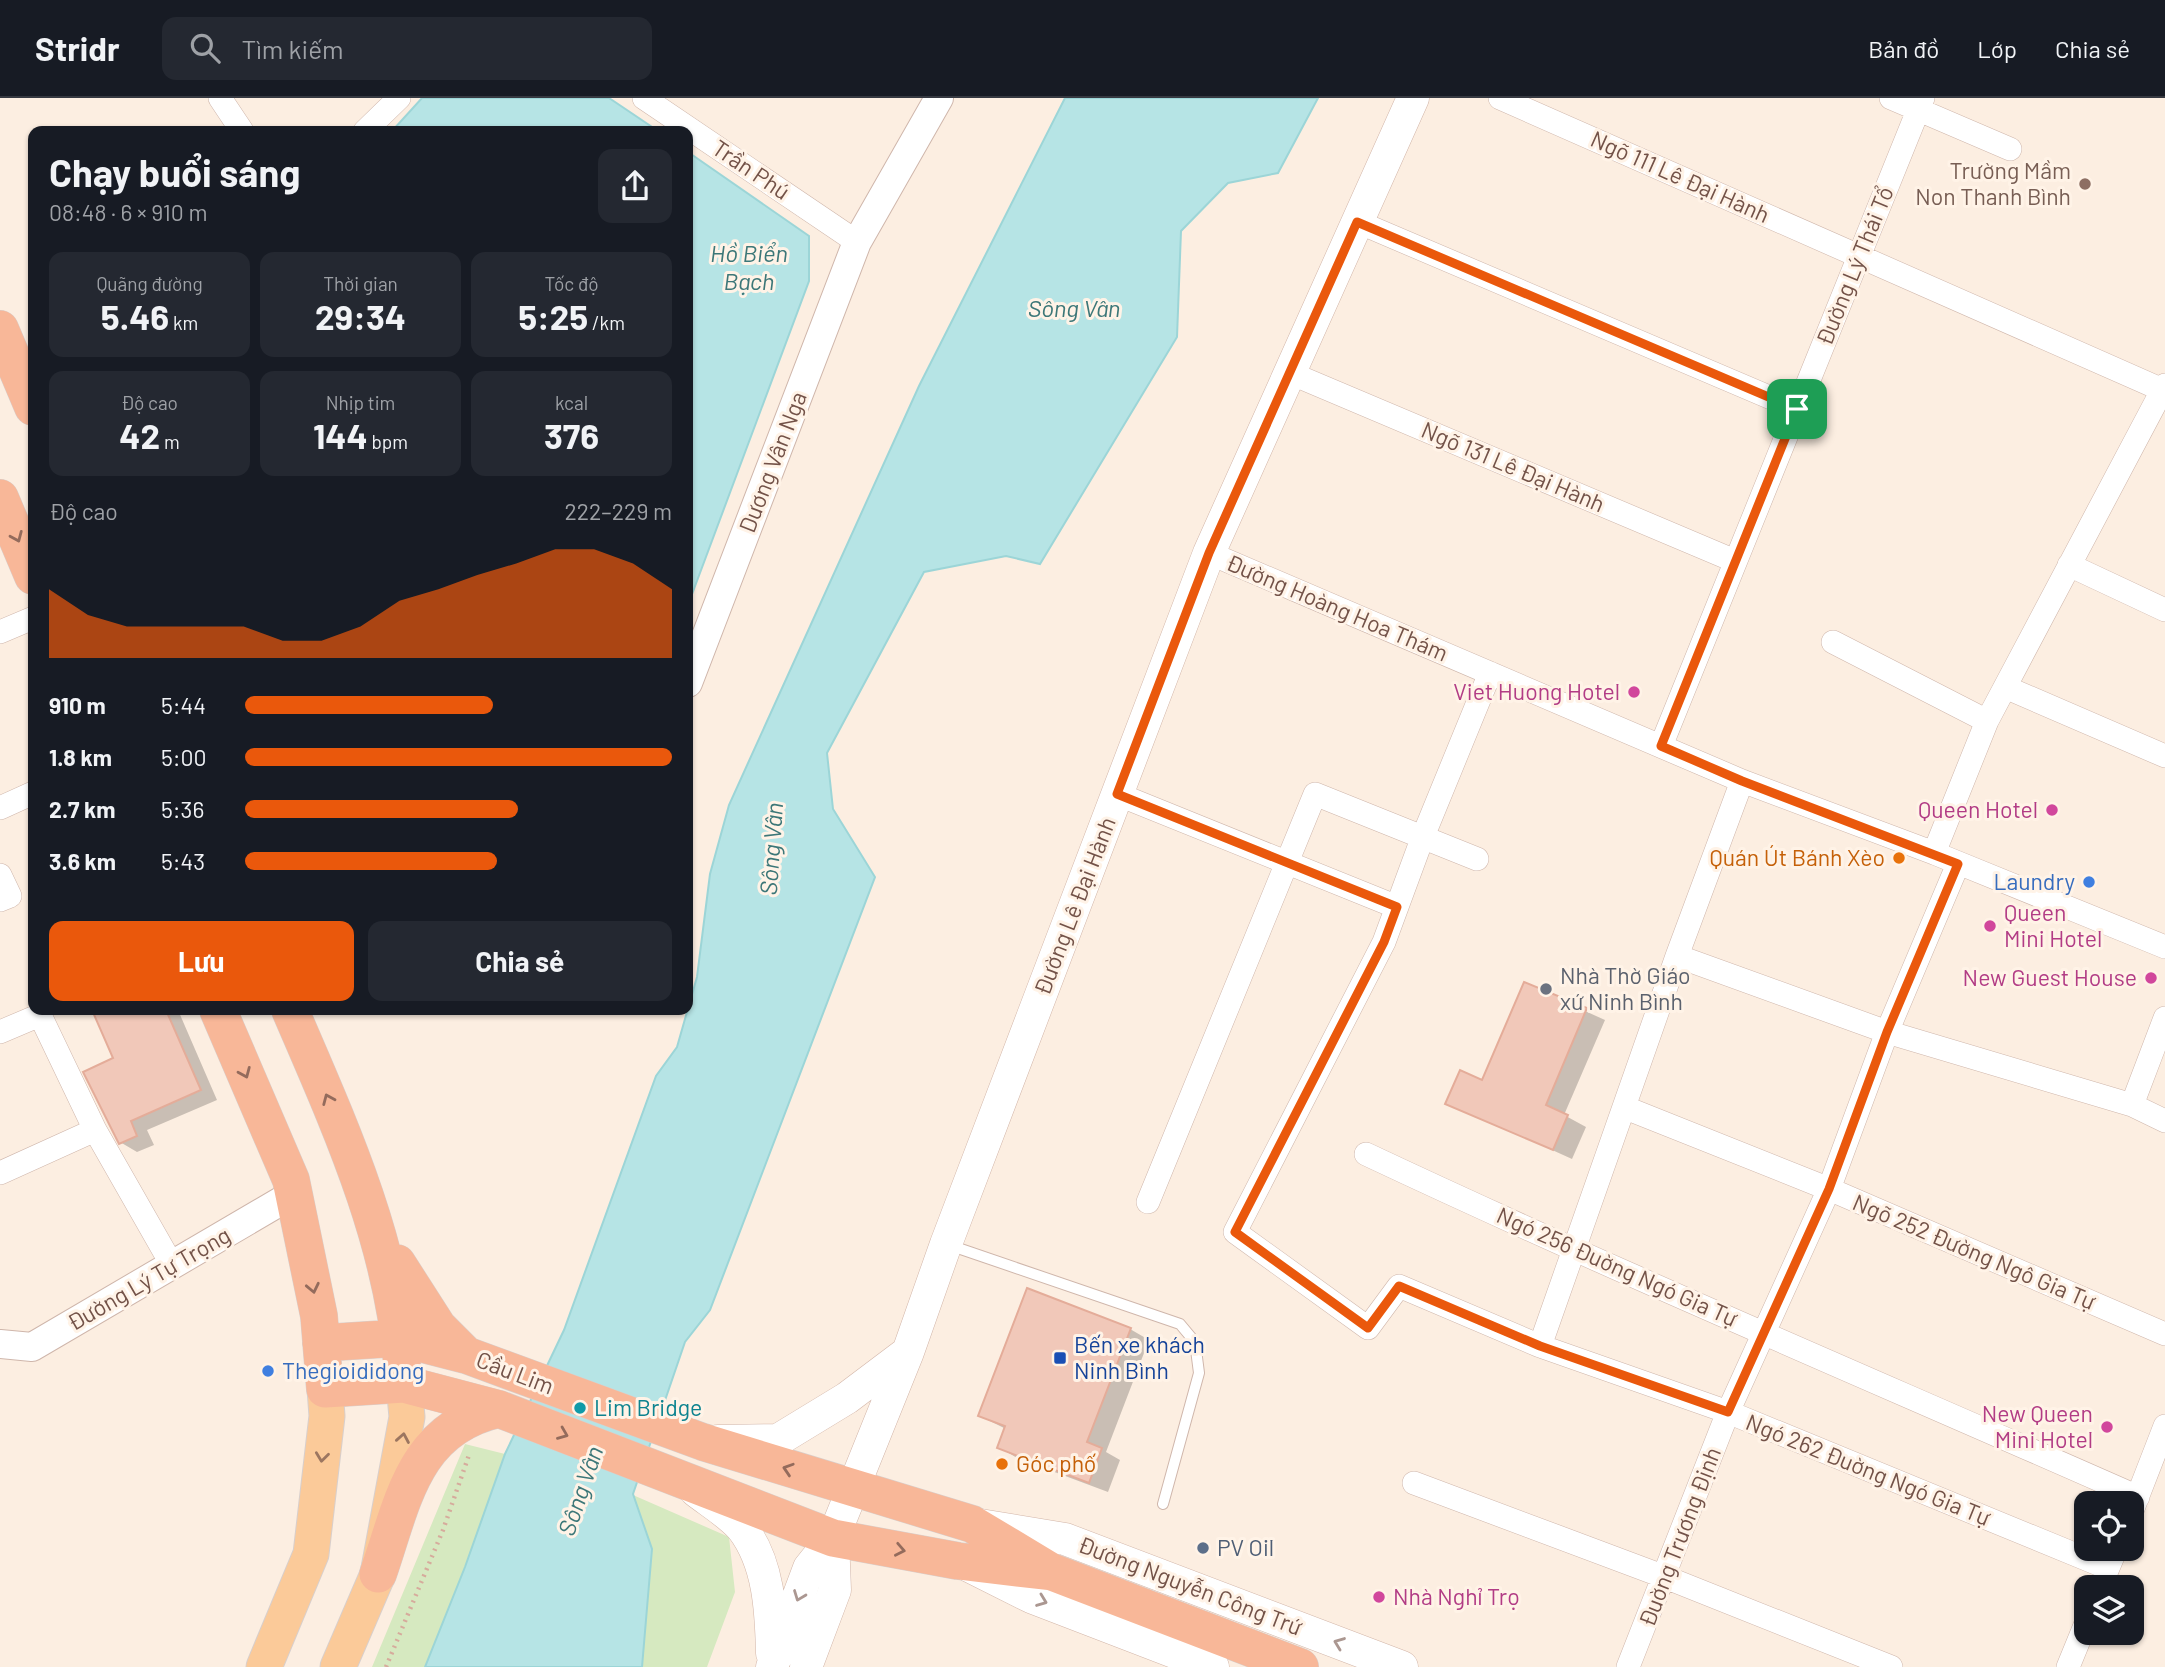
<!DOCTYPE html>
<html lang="vi">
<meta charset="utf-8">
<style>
:root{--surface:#171b24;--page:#242831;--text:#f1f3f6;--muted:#9ea1a6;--line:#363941;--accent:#ea580c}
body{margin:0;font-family:Barlow,sans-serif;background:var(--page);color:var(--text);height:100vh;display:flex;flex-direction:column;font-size:26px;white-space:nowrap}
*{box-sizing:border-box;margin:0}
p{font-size:23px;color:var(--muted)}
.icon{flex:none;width:38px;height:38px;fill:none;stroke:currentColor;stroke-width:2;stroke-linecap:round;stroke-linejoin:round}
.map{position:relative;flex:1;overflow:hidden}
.details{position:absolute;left:28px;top:28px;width:665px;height:889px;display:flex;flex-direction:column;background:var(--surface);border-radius:14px;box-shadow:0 2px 5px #0004}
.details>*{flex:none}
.controls{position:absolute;left:2074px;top:1393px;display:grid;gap:14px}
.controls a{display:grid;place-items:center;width:70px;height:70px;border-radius:14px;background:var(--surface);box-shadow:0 2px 5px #0004;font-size:35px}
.pin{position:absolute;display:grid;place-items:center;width:60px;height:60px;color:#fff;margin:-30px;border-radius:14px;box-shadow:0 4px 10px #0006}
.round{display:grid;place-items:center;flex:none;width:74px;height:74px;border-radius:14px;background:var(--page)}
.summary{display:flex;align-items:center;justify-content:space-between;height:119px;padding:0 21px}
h1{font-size:38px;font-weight:700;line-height:52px}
.figures{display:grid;grid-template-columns:repeat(3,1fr);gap:10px;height:119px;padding:7px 21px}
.figures div{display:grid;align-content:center;border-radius:14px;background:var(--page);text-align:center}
.figures b{font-size:35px;font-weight:700}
.figures small{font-size:19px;font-weight:400}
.figures p{font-size:19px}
.chart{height:196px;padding:14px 21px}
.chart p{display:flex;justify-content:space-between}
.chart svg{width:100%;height:126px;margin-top:7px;fill:var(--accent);opacity:.7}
.button{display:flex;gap:14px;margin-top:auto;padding:14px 21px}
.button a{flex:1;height:80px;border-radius:14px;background:var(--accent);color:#fff;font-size:28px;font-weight:700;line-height:80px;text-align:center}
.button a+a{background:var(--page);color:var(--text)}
ul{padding:0 21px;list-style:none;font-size:23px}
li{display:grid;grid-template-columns:112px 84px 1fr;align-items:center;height:52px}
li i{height:18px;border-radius:9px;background:var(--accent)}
header{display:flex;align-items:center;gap:42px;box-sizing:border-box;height:98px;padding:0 35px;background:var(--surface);border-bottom:2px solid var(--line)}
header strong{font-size:33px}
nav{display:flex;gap:38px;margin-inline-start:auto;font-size:24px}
.search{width:490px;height:63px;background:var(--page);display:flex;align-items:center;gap:18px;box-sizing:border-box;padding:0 24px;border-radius:14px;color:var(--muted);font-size:26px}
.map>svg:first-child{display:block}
.green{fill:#d6e9c0}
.water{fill:#b6e4e5;stroke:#9cd5d7;stroke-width:2}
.shadow{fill:#0003}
.building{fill:#f1c8b9;stroke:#e4ac99;stroke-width:2}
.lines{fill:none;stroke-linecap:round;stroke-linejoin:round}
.service-casing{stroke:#cfb6ab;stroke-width:12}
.minor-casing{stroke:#cfb6ab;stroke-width:24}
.tertiary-casing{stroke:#cfb6ab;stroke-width:30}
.secondary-casing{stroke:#d2b5a8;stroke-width:33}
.primary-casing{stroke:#d8cfcc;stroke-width:37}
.trunk-casing{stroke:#d8cfcc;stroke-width:38}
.path{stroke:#d6ab9c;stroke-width:4.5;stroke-dasharray:2 5;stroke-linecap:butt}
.service{stroke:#fff;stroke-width:10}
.minor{stroke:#fff;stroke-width:23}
.tertiary{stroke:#fff;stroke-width:28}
.secondary{stroke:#fff;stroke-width:32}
.primary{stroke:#fbca99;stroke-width:35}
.trunk{stroke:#f8b798;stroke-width:37}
.oneway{stroke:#946b5c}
.oneway2{stroke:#9c7660}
.oneway3{stroke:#ab9791}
.route-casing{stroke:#fff;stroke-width:14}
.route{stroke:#ea580c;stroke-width:9}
.education-dot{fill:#8d6e63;stroke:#fff3e7;stroke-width:2.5}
.hotel-dot{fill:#d1479c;stroke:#fff3e7;stroke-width:2.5}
.food-dot{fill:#e8710a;stroke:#fff3e7;stroke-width:2.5}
.shop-dot{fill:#3f7fe0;stroke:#fff3e7;stroke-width:2.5}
.worship-dot{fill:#6b7280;stroke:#fff3e7;stroke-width:2.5}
.transit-dot{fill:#1a4fb4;stroke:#fff3e7;stroke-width:2.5}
.culture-dot{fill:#0f9aa8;stroke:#fff3e7;stroke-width:2.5}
.service-dot{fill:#5c6f8a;stroke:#fff3e7;stroke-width:2.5}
.labels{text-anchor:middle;stroke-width:6;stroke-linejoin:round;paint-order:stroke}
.street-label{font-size:23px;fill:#735248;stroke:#fff3e7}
.education-label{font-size:23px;fill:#785e54;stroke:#fff3e7;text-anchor:end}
.hotel-label{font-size:23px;fill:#b23c85;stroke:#fff3e7;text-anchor:end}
.food-label{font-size:23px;fill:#c56008;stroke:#fff3e7;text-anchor:end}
.shop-label{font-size:23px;fill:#366cbe;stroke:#fff3e7;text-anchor:end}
.worship-label{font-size:23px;fill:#5b616d;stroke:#fff3e7;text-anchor:start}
.transit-label{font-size:23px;fill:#164399;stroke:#fff3e7;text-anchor:start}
.culture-label{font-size:23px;fill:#0d838f;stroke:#fff3e7;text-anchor:start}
.service-label{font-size:23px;fill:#4e5e75;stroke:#fff3e7;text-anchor:start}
.water-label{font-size:24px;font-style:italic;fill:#3c7778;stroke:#fff3e7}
</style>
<header>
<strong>Stridr</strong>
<div class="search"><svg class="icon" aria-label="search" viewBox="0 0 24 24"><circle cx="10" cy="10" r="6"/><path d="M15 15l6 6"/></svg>Tìm kiếm</div>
<nav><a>Bản đồ</a><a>Lớp</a><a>Chia sẻ</a></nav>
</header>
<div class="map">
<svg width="2165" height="1569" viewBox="0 0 2165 1569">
<rect width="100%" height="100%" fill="#fceee1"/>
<path class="green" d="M465 1346 505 1356 465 1469 425 1569H372Z
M633 1397 729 1439 735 1494 707 1569H642L652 1451Z"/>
<path class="water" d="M422 0H609L658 33H392Z
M1065 0H1318L1278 75 1228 85 1181 133 1177 239 1040 466 1006 458 924 474 827 655 833 711 875 779 710 1212 685 1244 633 1396 652 1451 642 1569H425L465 1469 505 1356 564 1232 656 978 677 949 697 879 710 776 729 707 919 288Z
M688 54 809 138V183L688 507Z"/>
<path class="shadow" d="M1525 886 1605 922 1564 1017 1586 1029 1572 1061 1448 1005 1483 984Z
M94 912H178L217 1002 147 1032 154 1047 137 1054 120 1044 116 961Z
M1130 1231 1149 1242 1106 1354 1120 1362 1108 1394 1017 1360 999 1349 1006 1331 980 1318Z"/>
<path class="building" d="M1524 884 1587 910 1546 1007 1568 1017 1553 1052 1445 1006 1460 972 1482 982Z
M92 912H166L201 992 131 1023 137 1038 119 1046 83 974 113 960Z
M1027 1190 1131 1230 1087 1344 1102 1350 1089 1385 997 1350 1005 1328 978 1318Z"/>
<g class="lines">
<defs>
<path id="service" d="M949 1147 1180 1226 1195 1244 1199 1275 1163 1406"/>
<path id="minor" d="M220 0 242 33
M644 0 857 144
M1500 0 2165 293
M1891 0 2010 51
M365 33 399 0
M1358 124 1797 311
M1290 275 1735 463
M1209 455 1742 683 1934 755 2165 849
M2069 467 2165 512
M0 534 33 520
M1833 544 1987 623
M1490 575 1422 741 1384 844 1235 1134 1368 1230 1399 1188 1540 1248 1728 1314 2108 1470
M2005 589 2165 658
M1661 648 1923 0
M1117 696 1397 809
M0 710 33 695
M1934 755 1987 623 2165 287
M0 777 10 798 0 802
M1677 858 1887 934 2132 1007
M2165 920 2132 1007 2165 1023
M0 934 40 917 95 1032 172 1167
M1626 1010 1829 1091 2165 1236
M1366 1056C1621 1176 1880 1285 2138 1399
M0 1075 95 1032
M1148 1104 1315 696 1477 761
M1540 1248 1677 858 1742 683
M1414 1385 1665 1479 1891 1569
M2132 1413 2165 1328
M2100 1489 2116 1451
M1628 1569 1728 1314 1829 1091 1887 934 1958 766
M2068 1569 2086 1525"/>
<path id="tertiary" d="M688 585 857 144 939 0
M0 1246 32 1249 293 1096"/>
<path id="secondary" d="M718 1343 778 1342 847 1300 908 1254
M696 1393C710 1404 730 1416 742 1430 769 1465 771 1513 772 1555
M980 1427 1065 1441 1402 1569
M969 1468 1031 1499 1213 1569
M772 1569 809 1470 833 1440 908 1254 946 1146 1209 455 1413 0
M806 1569 835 1492 833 1440"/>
<path id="primary" d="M264 1569 311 1456 327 1318 325 1291
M338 1569 378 1476 407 1319 404 1286"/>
<path id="trunk" d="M0 231 33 309
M0 400 33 478
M218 912 291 1082 319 1218 325 1291 404 1286 499 1311 833 1440 958 1463 1052 1474
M290 912C339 1026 392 1141 402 1266
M397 1165 438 1229 466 1257
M321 1245 400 1240 466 1257 703 1344 972 1426 1052 1474 1300 1569
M378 1476C403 1404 413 1330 499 1311"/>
</defs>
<use href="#service" class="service-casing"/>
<use href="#minor" class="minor-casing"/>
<use href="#tertiary" class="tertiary-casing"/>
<use href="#secondary" class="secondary-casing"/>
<use href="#primary" class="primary-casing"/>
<use href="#trunk" class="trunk-casing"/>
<path class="path" d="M386 1569 443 1432 469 1357"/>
<use href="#service" class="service"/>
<use href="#minor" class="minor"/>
<use href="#tertiary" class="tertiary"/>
<use href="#secondary" class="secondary"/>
<use href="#primary" class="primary"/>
<use href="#trunk" class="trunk"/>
</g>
<defs><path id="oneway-chevron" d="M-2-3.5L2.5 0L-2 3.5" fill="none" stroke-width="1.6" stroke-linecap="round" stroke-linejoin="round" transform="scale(1.75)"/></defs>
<g class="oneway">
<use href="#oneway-chevron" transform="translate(17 439) rotate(67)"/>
<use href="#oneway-chevron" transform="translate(245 975) rotate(67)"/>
<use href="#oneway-chevron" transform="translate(328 1001) rotate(-113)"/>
<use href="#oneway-chevron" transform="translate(313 1190) rotate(78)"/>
<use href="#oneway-chevron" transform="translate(563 1336) rotate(22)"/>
<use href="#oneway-chevron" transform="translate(788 1371) rotate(-162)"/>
<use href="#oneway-chevron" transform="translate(900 1452) rotate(11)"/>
</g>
<g class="oneway2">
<use href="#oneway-chevron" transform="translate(403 1340) rotate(-80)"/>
<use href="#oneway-chevron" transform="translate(322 1359) rotate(97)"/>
</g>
<g class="oneway3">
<use href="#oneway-chevron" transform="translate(799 1498) rotate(111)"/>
<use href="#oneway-chevron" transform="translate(1042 1503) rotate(21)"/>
<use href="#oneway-chevron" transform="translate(1339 1545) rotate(-159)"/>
</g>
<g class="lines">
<defs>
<path id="route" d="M1357 124 1797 311 1661 648 1742 683 1958 766 1887 934 1829 1091 1728 1314 1540 1248 1399 1188 1368 1230 1235 1134 1384 844 1397 809 1117 696 1209 455Z"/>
</defs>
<use href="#route" class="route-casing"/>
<use href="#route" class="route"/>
</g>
<circle class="education-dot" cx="2085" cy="86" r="7"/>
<g class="hotel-dot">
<circle cx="1634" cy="594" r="7"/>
<circle cx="2052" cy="712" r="7"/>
<circle cx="1990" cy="828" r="7"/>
<circle cx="2151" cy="880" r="7"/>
<circle cx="2107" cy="1329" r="7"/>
<circle cx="1379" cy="1499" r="7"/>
</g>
<g class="food-dot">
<circle cx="1899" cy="760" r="7"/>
<circle cx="1002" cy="1366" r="7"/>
</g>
<g class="shop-dot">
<circle cx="2089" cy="784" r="7"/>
<circle cx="268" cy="1273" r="7"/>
</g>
<circle class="worship-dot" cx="1546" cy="891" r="7"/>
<rect class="transit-dot" x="1053" y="1253" width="14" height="14" rx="3.5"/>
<circle class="culture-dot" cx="580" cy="1310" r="7"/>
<circle class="service-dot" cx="1203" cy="1450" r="7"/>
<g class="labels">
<g class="street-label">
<text transform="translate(751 72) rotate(34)" y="8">Trần Phú</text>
<text transform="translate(1680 79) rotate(24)" y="8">Ngõ 111 Lê Đại Hành</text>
<text transform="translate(1855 168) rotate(-68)" y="8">Đường Lý Thái Tổ</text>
<text transform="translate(773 364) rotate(-69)" y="8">Dương Vân Nga</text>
<text transform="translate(1513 369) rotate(23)" y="8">Ngõ 131 Lê Đại Hành</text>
<text transform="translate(1337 510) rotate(23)" y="8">Đường Hoàng Hoa Thám</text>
<text transform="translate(1075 808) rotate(-69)" y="8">Đường Lê Đại Hành</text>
<text transform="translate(1974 1154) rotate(23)" y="8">Ngõ 252 Đường Ngô Gia Tự</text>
<text transform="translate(1617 1169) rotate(24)" y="8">Ngó 256 Đuờng Ngó Gia Tự</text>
<text transform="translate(149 1181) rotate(-30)" y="8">Đường Lý Tự Trọng</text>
<text transform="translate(515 1275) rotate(21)" y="8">Cầu Lim</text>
<text transform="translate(1868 1372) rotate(22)" y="8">Ngó 262 Đuờng Ngó Gia Tự</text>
<text transform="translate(1680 1439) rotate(-69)" y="8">Đuờng Trương Định</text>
<text transform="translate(1190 1488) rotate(21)" y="8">Đường Nguyễn Công Trứ</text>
</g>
<g class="education-label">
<text x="2071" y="81">Trường Mầm<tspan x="2071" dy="26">Non Thanh Bình</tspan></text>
</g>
<g class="hotel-label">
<text x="1620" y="602">Viet Huong Hotel</text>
<text x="2038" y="720">Queen Hotel</text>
<text x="2004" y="823" text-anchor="start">Queen<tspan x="2004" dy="26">Mini Hotel</tspan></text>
<text x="2137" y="888">New Guest House</text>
<text x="2093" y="1324">New Queen<tspan x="2093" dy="26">Mini Hotel</tspan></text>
<text x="1393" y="1507" text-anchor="start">Nhà Nghỉ Trọ</text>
</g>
<g class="food-label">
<text x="1885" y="768">Quán Út Bánh Xèo</text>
<text x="1016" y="1374" text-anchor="start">Góc phố</text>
</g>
<g class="shop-label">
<text x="2075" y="792">Laundry</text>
<text x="282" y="1281" text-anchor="start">Thegioididong</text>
</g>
<g class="worship-label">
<text x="1560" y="886">Nhà Thờ Giáo<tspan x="1560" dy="26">xứ Ninh Bình</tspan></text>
</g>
<g class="transit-label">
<text x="1074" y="1255">Bến xe khách<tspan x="1074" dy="26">Ninh Bình</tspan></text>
</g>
<g class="culture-label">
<text x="594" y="1318">Lim Bridge</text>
</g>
<g class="service-label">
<text x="1217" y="1458">PV Oil</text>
</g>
<g class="water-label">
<text x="749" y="164">Hồ Biển<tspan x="749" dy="28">Bạch</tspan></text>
<text x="1074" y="219">Sông Vân</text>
<text transform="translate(772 751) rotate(-86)" y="8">Sông Vân</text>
<text transform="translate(581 1393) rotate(-71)" y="8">Sông Vân</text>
</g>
</g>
</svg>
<div class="controls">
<a><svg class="icon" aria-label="locate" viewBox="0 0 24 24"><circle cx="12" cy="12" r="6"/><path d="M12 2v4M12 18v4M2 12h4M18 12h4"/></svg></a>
<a><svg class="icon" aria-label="layers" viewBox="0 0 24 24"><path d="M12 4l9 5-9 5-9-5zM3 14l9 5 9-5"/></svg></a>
</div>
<div class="pin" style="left:1797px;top:311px;background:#1e9e55"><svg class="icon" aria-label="arrive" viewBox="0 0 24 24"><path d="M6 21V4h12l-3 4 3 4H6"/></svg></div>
<section class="details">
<div class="summary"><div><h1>Chạy buổi sáng</h1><p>08:48 · 6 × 910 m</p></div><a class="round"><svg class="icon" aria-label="share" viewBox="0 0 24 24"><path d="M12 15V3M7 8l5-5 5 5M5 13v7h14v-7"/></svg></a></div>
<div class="figures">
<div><p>Quãng đường</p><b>5.46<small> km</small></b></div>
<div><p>Thời gian</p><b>29:34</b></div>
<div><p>Tốc độ</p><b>5:25<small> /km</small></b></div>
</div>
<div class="figures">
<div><p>Độ cao</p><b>42<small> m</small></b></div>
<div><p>Nhịp tim</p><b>144<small> bpm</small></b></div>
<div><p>kcal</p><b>376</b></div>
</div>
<div class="chart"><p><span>Độ cao</span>222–229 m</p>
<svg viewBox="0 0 160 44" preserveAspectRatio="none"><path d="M0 44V20L10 29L20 33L30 33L40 33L50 33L60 38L70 38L80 33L90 24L100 20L110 15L120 11L130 6L140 6L150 11L160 20V44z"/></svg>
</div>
<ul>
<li><b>910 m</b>5:44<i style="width:58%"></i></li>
<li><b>1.8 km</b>5:00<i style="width:100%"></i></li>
<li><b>2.7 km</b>5:36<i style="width:64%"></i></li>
<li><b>3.6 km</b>5:43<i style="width:59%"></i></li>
</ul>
<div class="button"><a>Lưu</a><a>Chia sẻ</a></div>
</section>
</div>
